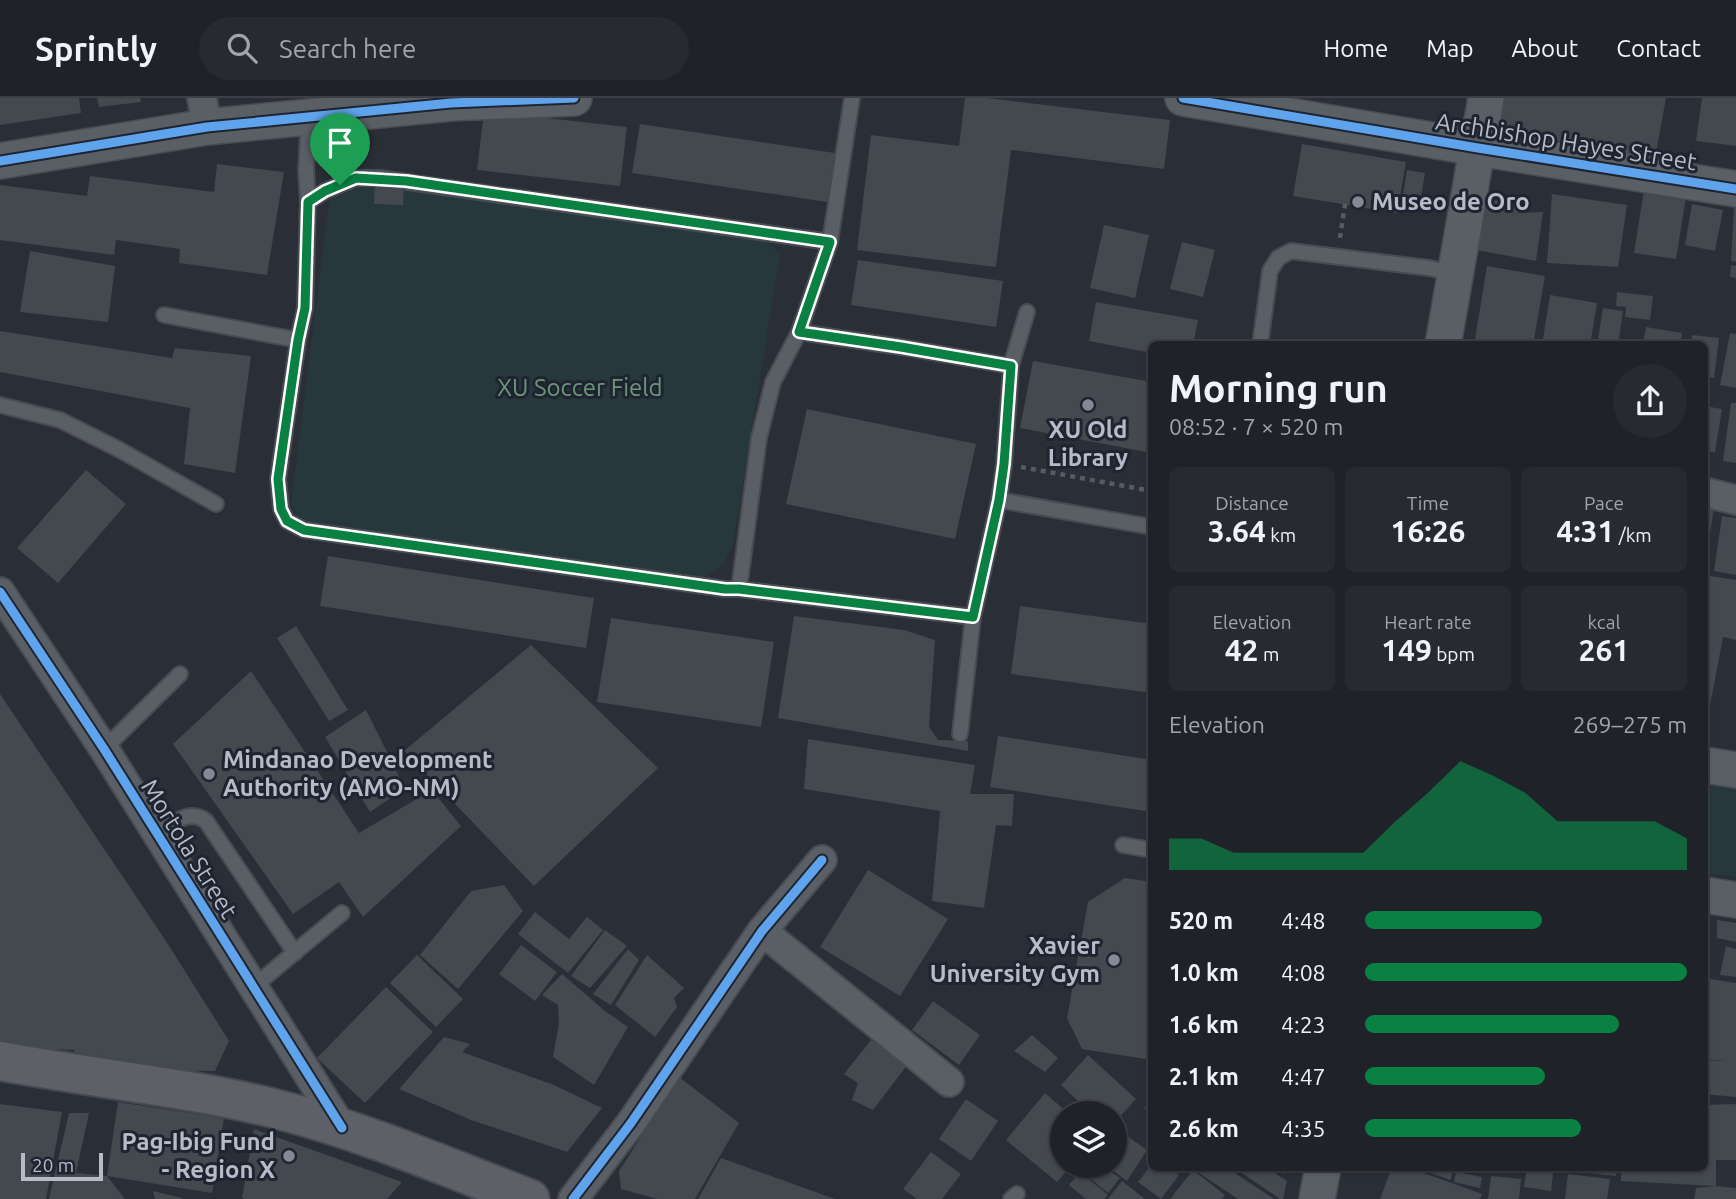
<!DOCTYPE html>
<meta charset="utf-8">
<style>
:root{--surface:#202229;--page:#282a31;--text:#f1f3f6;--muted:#a2a4a8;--line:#3d3f46;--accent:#0b8043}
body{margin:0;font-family:Ubuntu,sans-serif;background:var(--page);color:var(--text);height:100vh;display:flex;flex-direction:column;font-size:26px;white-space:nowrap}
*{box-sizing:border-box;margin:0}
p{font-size:23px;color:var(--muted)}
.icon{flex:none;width:38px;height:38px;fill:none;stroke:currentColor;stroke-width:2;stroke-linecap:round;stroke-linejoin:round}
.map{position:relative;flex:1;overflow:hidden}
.side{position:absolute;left:1148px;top:243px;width:560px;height:830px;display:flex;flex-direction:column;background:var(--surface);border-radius:10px;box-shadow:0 2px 5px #0004,0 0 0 2px var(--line)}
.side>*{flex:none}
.buttons{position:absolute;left:1050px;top:1003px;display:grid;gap:14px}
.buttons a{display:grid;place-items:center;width:77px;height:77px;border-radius:50%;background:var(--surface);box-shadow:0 2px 5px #0004,0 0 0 2px var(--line);font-size:35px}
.scale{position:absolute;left:21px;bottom:18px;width:82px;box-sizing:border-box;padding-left:7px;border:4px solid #b5bbc7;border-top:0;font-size:19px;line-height:24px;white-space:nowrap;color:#b5bbc7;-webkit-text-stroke:5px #1e2531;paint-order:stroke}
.pin{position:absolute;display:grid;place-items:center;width:60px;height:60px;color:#fff;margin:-72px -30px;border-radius:50% 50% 50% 0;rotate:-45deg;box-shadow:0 0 7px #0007}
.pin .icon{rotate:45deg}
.round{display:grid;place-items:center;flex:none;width:74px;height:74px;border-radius:37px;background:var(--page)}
.overview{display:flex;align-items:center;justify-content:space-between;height:119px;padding:0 21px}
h1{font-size:38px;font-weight:600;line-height:52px}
.stats{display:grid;grid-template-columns:repeat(3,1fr);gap:10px;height:119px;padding:7px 21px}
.stats div{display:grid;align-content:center;border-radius:10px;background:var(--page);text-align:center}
.stats b{font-size:30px;font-weight:600}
.stats small{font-size:19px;font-weight:400}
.stats p{font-size:19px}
.chart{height:196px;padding:14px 21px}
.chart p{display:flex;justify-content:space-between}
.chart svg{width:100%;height:126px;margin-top:7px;fill:var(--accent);opacity:.7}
ul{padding:0 21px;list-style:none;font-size:23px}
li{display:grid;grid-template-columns:112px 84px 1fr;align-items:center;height:52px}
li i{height:18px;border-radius:9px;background:var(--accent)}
header{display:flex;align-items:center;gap:42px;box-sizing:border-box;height:98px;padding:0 35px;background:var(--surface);border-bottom:2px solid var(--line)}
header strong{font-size:33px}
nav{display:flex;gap:38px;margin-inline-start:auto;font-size:24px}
.search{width:490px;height:63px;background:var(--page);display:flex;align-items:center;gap:18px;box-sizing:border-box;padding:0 24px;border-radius:38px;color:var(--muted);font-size:26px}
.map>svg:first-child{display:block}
.green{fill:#27383c}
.building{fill:#44484f}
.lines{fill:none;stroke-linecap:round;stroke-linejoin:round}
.service-casing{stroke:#484b51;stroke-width:18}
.minor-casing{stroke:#484b51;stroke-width:32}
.tertiary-casing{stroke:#484b51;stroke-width:38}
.primary-casing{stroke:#454951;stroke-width:42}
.path{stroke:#575c62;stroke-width:4.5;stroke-dasharray:5 5;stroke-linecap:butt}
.service{stroke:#5a5e65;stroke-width:14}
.minor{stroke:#5a5e65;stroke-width:28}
.tertiary{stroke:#5a5e65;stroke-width:35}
.primary{stroke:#5d6066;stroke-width:38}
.cycleway-casing{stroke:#1e2531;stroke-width:13}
.cycleway{stroke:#60a3ed;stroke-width:9}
.route-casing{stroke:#fff;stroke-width:14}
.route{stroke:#0b8043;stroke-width:9}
.poi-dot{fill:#848a95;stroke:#1e2531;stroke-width:2.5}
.labels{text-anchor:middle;stroke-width:6;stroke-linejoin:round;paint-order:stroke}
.street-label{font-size:24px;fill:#b5bbc7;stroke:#1e2531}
.poi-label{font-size:24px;font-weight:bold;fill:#b5bbc7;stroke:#1e2531;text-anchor:start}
.park-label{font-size:24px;fill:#6d9679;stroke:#1e2531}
</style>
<header>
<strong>Sprintly</strong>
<div class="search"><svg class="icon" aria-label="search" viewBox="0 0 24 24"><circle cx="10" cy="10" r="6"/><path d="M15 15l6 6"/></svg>Search here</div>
<nav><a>Home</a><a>Map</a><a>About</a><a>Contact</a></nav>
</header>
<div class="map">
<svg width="1736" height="1101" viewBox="0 0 1736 1101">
<rect width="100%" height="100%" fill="#2a2e37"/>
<path class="green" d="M349 85 761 140 780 156 733 447 723 467 700 481 298 422 291 406 330 99Z
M1705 685 1736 690V779L1705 775Z"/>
<path class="building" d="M0 0H79L81 15 0 27Z
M97 0H140L141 4 99 9Z
M965 0H987L1170 22 1164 71 1011 52 996 169 857 152 871 37 959 48Z
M1503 0H1666L1655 60 1497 33Z
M1702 0H1736V48L1696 43Z
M484 13 627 29 620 88 477 72Z
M640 26 835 55 827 104 632 75Z
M1302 46 1406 64 1397 115 1293 98Z
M217 66 284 74 267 177 179 165 180 151 116 142 114 157 0 142V87L87 98 90 78 214 94Z
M1407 72 1425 75 1419 112 1401 110Z
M375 85 404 86 403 107 374 106Z
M1644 92 1686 99 1676 161 1634 155Z
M1552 96 1627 107 1618 169 1547 165Z
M1519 102V115L1543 114 1536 163 1476 152 1480 103Z
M1692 106 1723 112 1715 153 1685 147Z
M1734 110H1736V164L1731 163Z
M1104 127 1149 137 1135 200 1090 190Z
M1182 144 1215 152 1203 199 1170 191Z
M30 153 115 168 108 224 20 214Z
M858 162 1003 183 996 229 851 207Z
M1731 167 1736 168V180L1730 179Z
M1487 168 1545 178 1533 247 1475 241Z
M1617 194 1653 198 1650 222 1625 219 1626 209 1616 208Z
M1550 197 1597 205 1590 247H1542Z
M1096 204 1198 222 1193 247H1152V255L1089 243Z
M1603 210 1623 213 1618 247H1597Z
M1646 229 1682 235 1680 247H1643Z
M0 233 172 260 175 250 251 258 235 375 184 366 190 310 0 274Z
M1730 235 1736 236V290L1720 287Z
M1692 237 1719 240 1714 280 1704 279V247H1691Z
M1033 263 1152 284V355L1020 330Z
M1731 305H1736V365L1723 363Z
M1704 308 1722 311 1715 354 1704 353Z
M807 311 976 346 955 441 786 406Z
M86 372 126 406 58 485 17 450Z
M1704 409 1714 410 1706 461H1704Z
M1722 418 1736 420V477L1714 473Z
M328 458 594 500 586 550 320 508Z
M1704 477 1736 482V542L1723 539 1706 629Z
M1020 508 1152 526V595L1011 576Z
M794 518 904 532 935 542 929 629 938 642 968 643V653L778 620Z
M611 520 774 544 761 629 597 604Z
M296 528 348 612 329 623 277 540Z
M531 547 658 670 534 788 404 653Z
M251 573 359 735 432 692 461 728 363 819 339 784 293 816 173 646Z
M0 596 166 843 229 943 215 973 142 972 78 964 74 952 43 951 31 956 0 952Z
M366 612 405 690 370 714 325 639Z
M998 638 1152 662V714L990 689Z
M808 641 975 667 970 696H1014L1012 728 996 727 984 810 932 803 940 713 804 691Z
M868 772 948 821 900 898 820 849Z
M1125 780 1152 784V962L1082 951 1067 920 1088 804Z
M504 787 523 813 458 891 420 857 471 793Z
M535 814 569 841 587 819 603 832 568 875 518 836Z
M1717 822 1736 825V844L1717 840Z
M605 832 627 848 590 890 571 878Z
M521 847 557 874 535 903 499 876Z
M1726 848 1736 851V879L1720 877Z
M628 851 639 862 611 907 593 896Z
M417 857 463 901 436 929 390 885Z
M647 857 684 890 674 900 677 909 655 939 615 907Z
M562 876 605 913 628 929 594 987 553 959 559 925 558 907 542 897Z
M1704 880 1736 885V999L1704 996V962L1726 963 1704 961Z
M386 889 433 934 365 1005 317 960Z
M933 903 980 937 959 967 912 932Z
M1032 937 1058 960 1045 974 1014 953Z
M444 939 470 946 462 954 554 987 602 1010 567 1054 471 1022 399 991Z
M871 942 908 966 873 1012 852 1002 858 985 844 976Z
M1088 957 1136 1001 1115 1024V1015H1091L1061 987Z
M679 979 739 1025 695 1101H657L621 1091 619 1073Z
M1045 995 1068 1015H1062V1068H1071L1057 1084 1006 1042Z
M966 1001 998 1023 971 1063 939 1041Z
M1152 1002V1017L1144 1010Z
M118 1004 224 1020 212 1095 107 1078Z
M0 1006 62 1014 46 1101H0Z
M1736 1006V1062H1716V1088L1621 1083V1069H1704V1007Z
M69 1015H89L76 1075 107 1078 125 1101H49Z
M1116 1030 1147 1052 1127 1083 1107 1068H1115Z
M254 1031 402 1084 387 1101H245L242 1100Z
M931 1054 961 1076 942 1101H917L903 1091Z
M721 1060 835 1101H698Z
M1152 1066V1069H1169L1179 1077 1161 1101 1138 1084Z
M1087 1068H1103L1120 1080 1108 1095 1082 1074Z
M1194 1069H1226L1274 1101H1238L1193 1071Z
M1233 1069H1266L1287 1083 1283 1101H1280Z
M1273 1069H1289L1284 1076Z
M1392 1069H1407L1482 1096 1480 1101H1380Z
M1433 1069H1455L1450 1082 1431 1075Z
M1527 1069H1554L1551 1093 1524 1089Z
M1589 1069H1617L1616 1078 1588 1075Z
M1193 1072 1225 1097 1222 1101H1170Z
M1080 1074 1108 1097 1104 1101H1086L1069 1087Z
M1456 1074 1482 1079 1480 1090 1454 1084Z
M1568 1076 1610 1081 1607 1101H1565Z
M1491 1078 1521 1081 1519 1101H1488Z
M1122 1083 1145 1101H1108Z
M1716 1088 1736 1090V1101H1694L1696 1090Z
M153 1093 182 1100V1101H155Z"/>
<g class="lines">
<defs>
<path id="service" d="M308 104 306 72 309 20
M830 144 852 0
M164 217 298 242
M1260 247 1270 173 1278 160 1291 153 1429 170 1456 176
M1011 268 901 249 799 234 773 284 759 340 739 491 973 519 999 402 1004 366 1011 268 1027 214
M0 307 60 322 120 352 216 406
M999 402 1152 429
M739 491H725L304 432 287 423 281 411 278 381 298 242 305 210 308 104 325 93 356 80H380L830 144 799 234
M960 636 973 519
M104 651 180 576
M156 735C173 726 189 710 206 723L295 855
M1123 747 1152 752
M252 890 342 815
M1011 1101 1017 1096"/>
<path id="minor" d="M202 0 207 29
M1704 394 1736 402
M0 494 104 651 342 1030
M762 833 949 984
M573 1101 631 1025 762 833 822 762"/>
<path id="tertiary" d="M1183 0 1478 50 1736 91
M0 63 207 29 451 5 574 0
M1443 247 1486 0
M1704 667 1736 672
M1704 797 1736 802
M1317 1101 1323 1069"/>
<path id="primary" d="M0 963C95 981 191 989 284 1013 368 1035 449 1070 530 1101"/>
</defs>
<use href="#service" class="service-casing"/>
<use href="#minor" class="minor-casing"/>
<use href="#tertiary" class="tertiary-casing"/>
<use href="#primary" class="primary-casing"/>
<path class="path" d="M1340 140 1345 106
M1021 369 1152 393"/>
<use href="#service" class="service"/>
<use href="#minor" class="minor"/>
<use href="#tertiary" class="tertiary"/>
<use href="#primary" class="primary"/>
<defs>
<path id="cycleway" d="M1183 0 1478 50 1736 91
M0 63 207 29 451 5 574 0
M0 494 104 651 342 1030
M573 1101 631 1025 762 833 822 762"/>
</defs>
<use href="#cycleway" class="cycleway-casing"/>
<use href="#cycleway" class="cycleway"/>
</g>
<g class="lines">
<defs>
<path id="route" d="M356 80 406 83 830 144 799 234 901 249 1011 268 1004 366 999 402 973 519 739 491H725L304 432 287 423 281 411 278 381 298 242 305 210 308 104 325 93Z"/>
</defs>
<use href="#route" class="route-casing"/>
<use href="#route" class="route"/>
</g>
<g class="poi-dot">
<circle cx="1358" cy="104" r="7"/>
<circle cx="1088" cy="307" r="7"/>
<circle cx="209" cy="676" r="7"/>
<circle cx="1114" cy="862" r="7"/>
<circle cx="289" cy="1058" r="7"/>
</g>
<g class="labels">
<g class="street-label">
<text transform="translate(1566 44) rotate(9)" y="8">Archbishop Hayes Street</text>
<text transform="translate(189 751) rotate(58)" y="8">Mortola Street</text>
</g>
<g class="poi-label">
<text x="1372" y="112">Museo de Oro</text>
<text x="1088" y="340" text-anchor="middle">XU Old<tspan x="1088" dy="28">Library</tspan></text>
<text x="223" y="670">Mindanao Development<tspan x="223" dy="28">Authority (AMO-NM)</tspan></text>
<text x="1100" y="856" text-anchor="end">Xavier<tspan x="1100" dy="28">University Gym</tspan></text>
<text x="275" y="1052" text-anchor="end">Pag-Ibig Fund<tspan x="275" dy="28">- Region X</tspan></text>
</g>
<g class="park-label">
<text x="580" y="298">XU Soccer Field</text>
</g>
</g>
</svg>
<div class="buttons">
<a><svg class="icon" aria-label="layers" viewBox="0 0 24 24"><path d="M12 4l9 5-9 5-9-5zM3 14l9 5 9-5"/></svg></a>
</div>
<div class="scale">20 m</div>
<div class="pin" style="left:340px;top:87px;background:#1e9e55"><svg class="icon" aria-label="arrive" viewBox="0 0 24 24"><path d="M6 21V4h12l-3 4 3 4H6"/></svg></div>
<section class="side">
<div class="overview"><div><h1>Morning run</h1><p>08:52 · 7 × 520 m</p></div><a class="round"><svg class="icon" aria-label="share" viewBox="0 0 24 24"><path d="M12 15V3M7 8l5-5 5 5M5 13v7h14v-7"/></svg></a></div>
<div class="stats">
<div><p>Distance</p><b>3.64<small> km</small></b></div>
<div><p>Time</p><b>16:26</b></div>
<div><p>Pace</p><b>4:31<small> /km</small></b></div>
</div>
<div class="stats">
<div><p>Elevation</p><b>42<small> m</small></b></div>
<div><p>Heart rate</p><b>149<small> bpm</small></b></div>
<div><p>kcal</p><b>261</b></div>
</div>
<div class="chart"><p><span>Elevation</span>269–275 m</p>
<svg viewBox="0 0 160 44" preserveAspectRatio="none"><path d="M0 44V33L10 33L20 38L30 38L40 38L50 38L60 38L70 27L80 17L90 6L100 11L110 17L120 27L130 27L140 27L150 27L160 33V44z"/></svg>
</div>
<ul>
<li><b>520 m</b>4:48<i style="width:55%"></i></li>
<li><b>1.0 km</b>4:08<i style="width:100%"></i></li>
<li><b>1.6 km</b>4:23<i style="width:79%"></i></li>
<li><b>2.1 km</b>4:47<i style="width:56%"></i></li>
<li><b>2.6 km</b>4:35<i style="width:67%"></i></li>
</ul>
</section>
</div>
